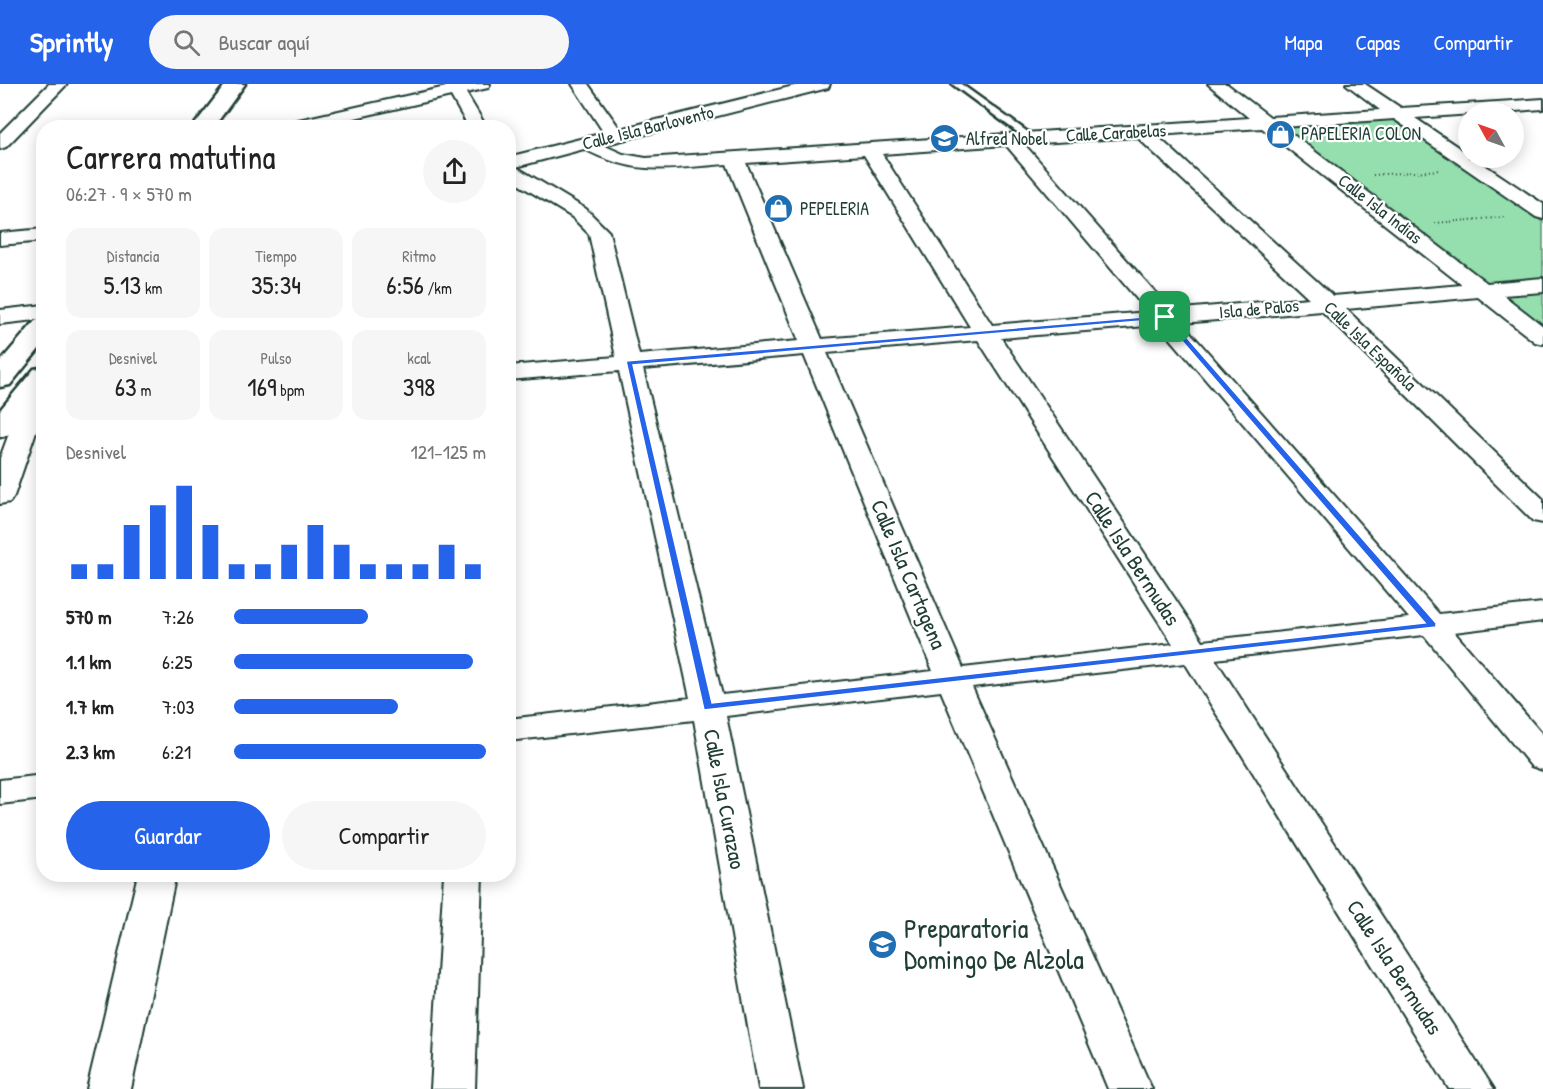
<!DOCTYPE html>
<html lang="es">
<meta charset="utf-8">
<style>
:root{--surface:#fff;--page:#f6f6f6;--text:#222;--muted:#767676;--accent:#2563eb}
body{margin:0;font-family:"Patrick Hand",sans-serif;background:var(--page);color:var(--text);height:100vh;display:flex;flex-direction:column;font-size:22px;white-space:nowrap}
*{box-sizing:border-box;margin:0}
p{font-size:20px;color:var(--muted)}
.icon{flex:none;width:33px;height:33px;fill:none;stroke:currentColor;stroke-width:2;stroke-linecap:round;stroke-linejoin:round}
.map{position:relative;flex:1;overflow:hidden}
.sheet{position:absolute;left:36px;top:36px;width:480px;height:762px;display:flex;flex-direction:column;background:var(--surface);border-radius:24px;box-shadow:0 3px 15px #0003}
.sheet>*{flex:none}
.needle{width:39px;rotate:310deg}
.controls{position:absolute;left:1458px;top:18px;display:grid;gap:12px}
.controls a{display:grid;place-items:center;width:66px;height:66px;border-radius:50%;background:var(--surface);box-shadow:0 3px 15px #0003;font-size:30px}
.pin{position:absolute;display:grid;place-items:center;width:51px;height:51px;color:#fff;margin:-26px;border-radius:12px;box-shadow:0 3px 9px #0006}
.round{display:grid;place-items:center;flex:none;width:63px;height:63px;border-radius:32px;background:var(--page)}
.overview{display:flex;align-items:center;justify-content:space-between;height:102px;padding:0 30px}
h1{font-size:33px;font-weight:600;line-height:45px}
.metrics{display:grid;grid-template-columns:repeat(3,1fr);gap:9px;height:102px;padding:6px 30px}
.metrics div{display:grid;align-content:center;border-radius:15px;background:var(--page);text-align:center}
.metrics b{font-size:26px;font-weight:600}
.metrics small{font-size:16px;font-weight:400}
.metrics p{font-size:16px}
.chart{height:168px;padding:12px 30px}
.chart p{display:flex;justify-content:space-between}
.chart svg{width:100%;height:108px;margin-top:6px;stroke:var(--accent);stroke-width:6}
.cta{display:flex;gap:12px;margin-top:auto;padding:12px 30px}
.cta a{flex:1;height:69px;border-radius:36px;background:var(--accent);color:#fff;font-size:24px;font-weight:600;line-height:69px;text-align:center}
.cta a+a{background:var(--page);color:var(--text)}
ul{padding:0 30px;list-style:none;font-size:20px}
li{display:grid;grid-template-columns:96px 72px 1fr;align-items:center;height:45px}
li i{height:15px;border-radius:8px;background:var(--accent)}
header{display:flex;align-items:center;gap:36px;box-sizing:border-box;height:84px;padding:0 30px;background:var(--accent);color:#fff}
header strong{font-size:28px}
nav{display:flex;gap:33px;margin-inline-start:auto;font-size:21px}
.search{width:420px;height:54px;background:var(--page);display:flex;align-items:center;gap:15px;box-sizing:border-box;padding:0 21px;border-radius:33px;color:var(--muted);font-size:22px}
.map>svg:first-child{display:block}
.green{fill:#95dead;stroke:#5a8e70;stroke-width:1.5}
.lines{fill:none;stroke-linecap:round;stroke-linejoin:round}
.service-casing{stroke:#1f3d34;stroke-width:5}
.minor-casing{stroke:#1f3d34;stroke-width:4}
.secondary-casing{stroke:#1f3d34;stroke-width:5}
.path{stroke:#1f3d34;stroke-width:2;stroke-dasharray:1 3;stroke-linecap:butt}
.service{fill:#fff;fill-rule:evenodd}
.minor{fill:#fff;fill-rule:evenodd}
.secondary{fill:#fff;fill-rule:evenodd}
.route{fill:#2563eb;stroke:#fff;stroke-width:1.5;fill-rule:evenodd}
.labels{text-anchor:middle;stroke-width:4.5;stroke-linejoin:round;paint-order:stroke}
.far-street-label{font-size:18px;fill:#1f3d34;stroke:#fff}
.far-poi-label{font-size:18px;fill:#1f3d34;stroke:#fff;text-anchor:start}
.street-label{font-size:22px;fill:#1f3d34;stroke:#fff}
.near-poi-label{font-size:27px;fill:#1f3d34;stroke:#fff;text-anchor:start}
</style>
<header>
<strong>Sprintly</strong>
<div class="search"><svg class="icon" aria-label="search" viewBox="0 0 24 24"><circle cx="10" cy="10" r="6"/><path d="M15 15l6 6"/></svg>Buscar aquí</div>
<nav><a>Mapa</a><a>Capas</a><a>Compartir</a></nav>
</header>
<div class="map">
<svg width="1543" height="1005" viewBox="0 0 1543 1005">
<rect width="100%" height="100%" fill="#fff"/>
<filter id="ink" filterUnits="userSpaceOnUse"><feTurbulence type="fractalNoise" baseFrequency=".0167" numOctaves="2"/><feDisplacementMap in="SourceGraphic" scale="12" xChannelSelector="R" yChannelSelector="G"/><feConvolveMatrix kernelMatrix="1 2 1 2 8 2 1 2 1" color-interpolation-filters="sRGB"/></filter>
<g filter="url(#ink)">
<path class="green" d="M1390 33 1543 138V194L1488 199 1280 41Z
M1543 208V243L1503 211Z"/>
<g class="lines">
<defs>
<path id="service" d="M952 0H961L1036 54 1028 56Z"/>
<path id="minor" d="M49 0H67L6 63 0 65V49Z
M445 0H490L488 4 466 9 487 44H469L451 12 311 44H276L285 39 446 3Z
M572 0H588L620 45 802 0H830L828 4 603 61 623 70 646 74 1249 34 1208 0H1227L1270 33 1380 26 1346 0H1365L1401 24 1543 15V25L1415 34 1468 70V74H1474L1543 120V135L1536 133 1394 35 1283 43 1487 199 1543 194V208L1503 211 1543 242V260L1535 258 1478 213 1346 225 1543 415V439L1533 437 1322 227 1182 239 1439 530 1543 519V537L1454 548 1543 651V686L1531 682 1424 551 1215 575 1494 1005H1449L1185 579 972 603 1152 1005H1108L941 607 726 632 803 1005H759L694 636 508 657V635L690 614 619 287 508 296V282L616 273 589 150 572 133 508 94V73L604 49ZM1262 44 1462 201 1333 212 1156 51ZM1137 53 1309 214 1171 226 1024 60ZM1006 61 1148 228 992 241 882 70ZM584 65C638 93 669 84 727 80L799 257 639 271 609 148 586 125 516 83ZM864 71 970 243 822 255 746 79ZM1159 241 1409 534 1203 557 1001 254ZM978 256 1173 560 963 584 827 269ZM804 271 933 587 722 611 643 285Z
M44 145V157L0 161V149Z
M44 221V235L0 240V226Z
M44 288V324L14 412 10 418 0 420V374L29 295 32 290Z
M44 691V715L0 720V696Z
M138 790H176L131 1005H87Z
M444 790H482L475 1005H431Z"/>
<path id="secondary" d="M226 0H245L213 44H192Z
M44 234V259L10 301 0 303V278L35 237Z
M44 283V309L10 350 0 353V326L34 285Z"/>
</defs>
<use href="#service" class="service-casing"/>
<use href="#minor" class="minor-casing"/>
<use href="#secondary" class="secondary-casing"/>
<path class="path" d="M1373 91 1440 86
M1435 139 1505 133"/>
<use href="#service" class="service"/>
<use href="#minor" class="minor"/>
<use href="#secondary" class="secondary"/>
</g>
</g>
<path class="route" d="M1167 231 1436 539V543L704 626 626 277ZM1163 235 1425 539 712 619 633 281Z"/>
<defs>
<symbol id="shop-disc" viewBox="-11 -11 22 22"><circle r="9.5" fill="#1f6fb2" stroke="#fff"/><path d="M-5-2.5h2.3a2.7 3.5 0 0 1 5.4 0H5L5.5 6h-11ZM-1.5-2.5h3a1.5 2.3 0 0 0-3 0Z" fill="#fff"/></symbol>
<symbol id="school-disc" viewBox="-11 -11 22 22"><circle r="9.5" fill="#1f6fb2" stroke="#fff"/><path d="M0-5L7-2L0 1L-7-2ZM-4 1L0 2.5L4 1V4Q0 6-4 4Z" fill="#fff"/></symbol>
<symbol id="university-disc" viewBox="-11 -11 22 22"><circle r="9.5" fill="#1f6fb2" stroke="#fff"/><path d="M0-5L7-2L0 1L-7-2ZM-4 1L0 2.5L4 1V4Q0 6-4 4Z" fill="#fff"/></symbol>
</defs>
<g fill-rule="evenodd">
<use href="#shop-disc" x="1264" y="34" width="33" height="33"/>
<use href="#school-disc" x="928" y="38" width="33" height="33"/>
<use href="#shop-disc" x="762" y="108" width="33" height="33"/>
<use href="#university-disc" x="866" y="844" width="33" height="33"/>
</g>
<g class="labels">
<g class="far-street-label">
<text transform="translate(648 44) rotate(-14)" y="6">Calle Isla Barlovento</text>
<text transform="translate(1116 49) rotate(-3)" y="6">Calle Carabelas</text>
<text transform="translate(1380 125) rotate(38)" y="6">Calle Isla Indias</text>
<text transform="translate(1259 225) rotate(-5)" y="6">Isla de Palos</text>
<text transform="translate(1370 262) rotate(44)" y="6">Calle Isla Española</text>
</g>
<g class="far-poi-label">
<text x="1301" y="56">PAPELERIA COLON</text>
<text x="966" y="61">Alfred Nobel</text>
<text x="800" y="131">PEPELERIA</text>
</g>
<g class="street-label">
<text transform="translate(1133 474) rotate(57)" y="8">Calle Isla Bermudas</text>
<text transform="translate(909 490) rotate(67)" y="8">Calle Isla Cartagena</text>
<text transform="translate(725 715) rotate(79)" y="8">Calle Isla Curazao</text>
<text transform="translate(1395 883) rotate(57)" y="8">Calle Isla Bermudas</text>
</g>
<g class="near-poi-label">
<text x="904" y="854">Preparatoria<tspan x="904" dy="31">Domingo De Alzola</tspan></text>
</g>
</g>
</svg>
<div class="controls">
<a><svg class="needle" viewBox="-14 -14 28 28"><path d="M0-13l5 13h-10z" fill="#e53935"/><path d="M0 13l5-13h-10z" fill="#767676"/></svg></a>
</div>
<div class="pin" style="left:1165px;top:233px;background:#1e9e55"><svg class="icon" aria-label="arrive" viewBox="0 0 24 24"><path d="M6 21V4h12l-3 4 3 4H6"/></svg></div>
<section class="sheet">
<div class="overview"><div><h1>Carrera matutina</h1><p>06:27 · 9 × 570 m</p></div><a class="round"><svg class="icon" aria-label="share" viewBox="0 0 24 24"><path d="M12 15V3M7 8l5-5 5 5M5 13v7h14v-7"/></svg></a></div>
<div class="metrics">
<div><p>Distancia</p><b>5.13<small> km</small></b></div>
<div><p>Tiempo</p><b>35:34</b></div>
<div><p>Ritmo</p><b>6:56<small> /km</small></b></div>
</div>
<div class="metrics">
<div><p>Desnivel</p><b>63<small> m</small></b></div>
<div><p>Pulso</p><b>169<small> bpm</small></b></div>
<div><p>kcal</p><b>398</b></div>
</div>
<div class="chart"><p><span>Desnivel</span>121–125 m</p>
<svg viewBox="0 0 160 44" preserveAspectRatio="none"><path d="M5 44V38M15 44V38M25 44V22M35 44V14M45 44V6M55 44V22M65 44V38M75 44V38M85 44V30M95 44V22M105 44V30M115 44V38M125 44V38M135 44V38M145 44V30M155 44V38"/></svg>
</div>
<ul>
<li><b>570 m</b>7:26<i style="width:53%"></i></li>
<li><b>1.1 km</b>6:25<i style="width:95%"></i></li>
<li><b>1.7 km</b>7:03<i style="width:65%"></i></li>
<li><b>2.3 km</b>6:21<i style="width:100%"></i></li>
</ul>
<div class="cta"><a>Guardar</a><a>Compartir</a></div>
</section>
</div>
